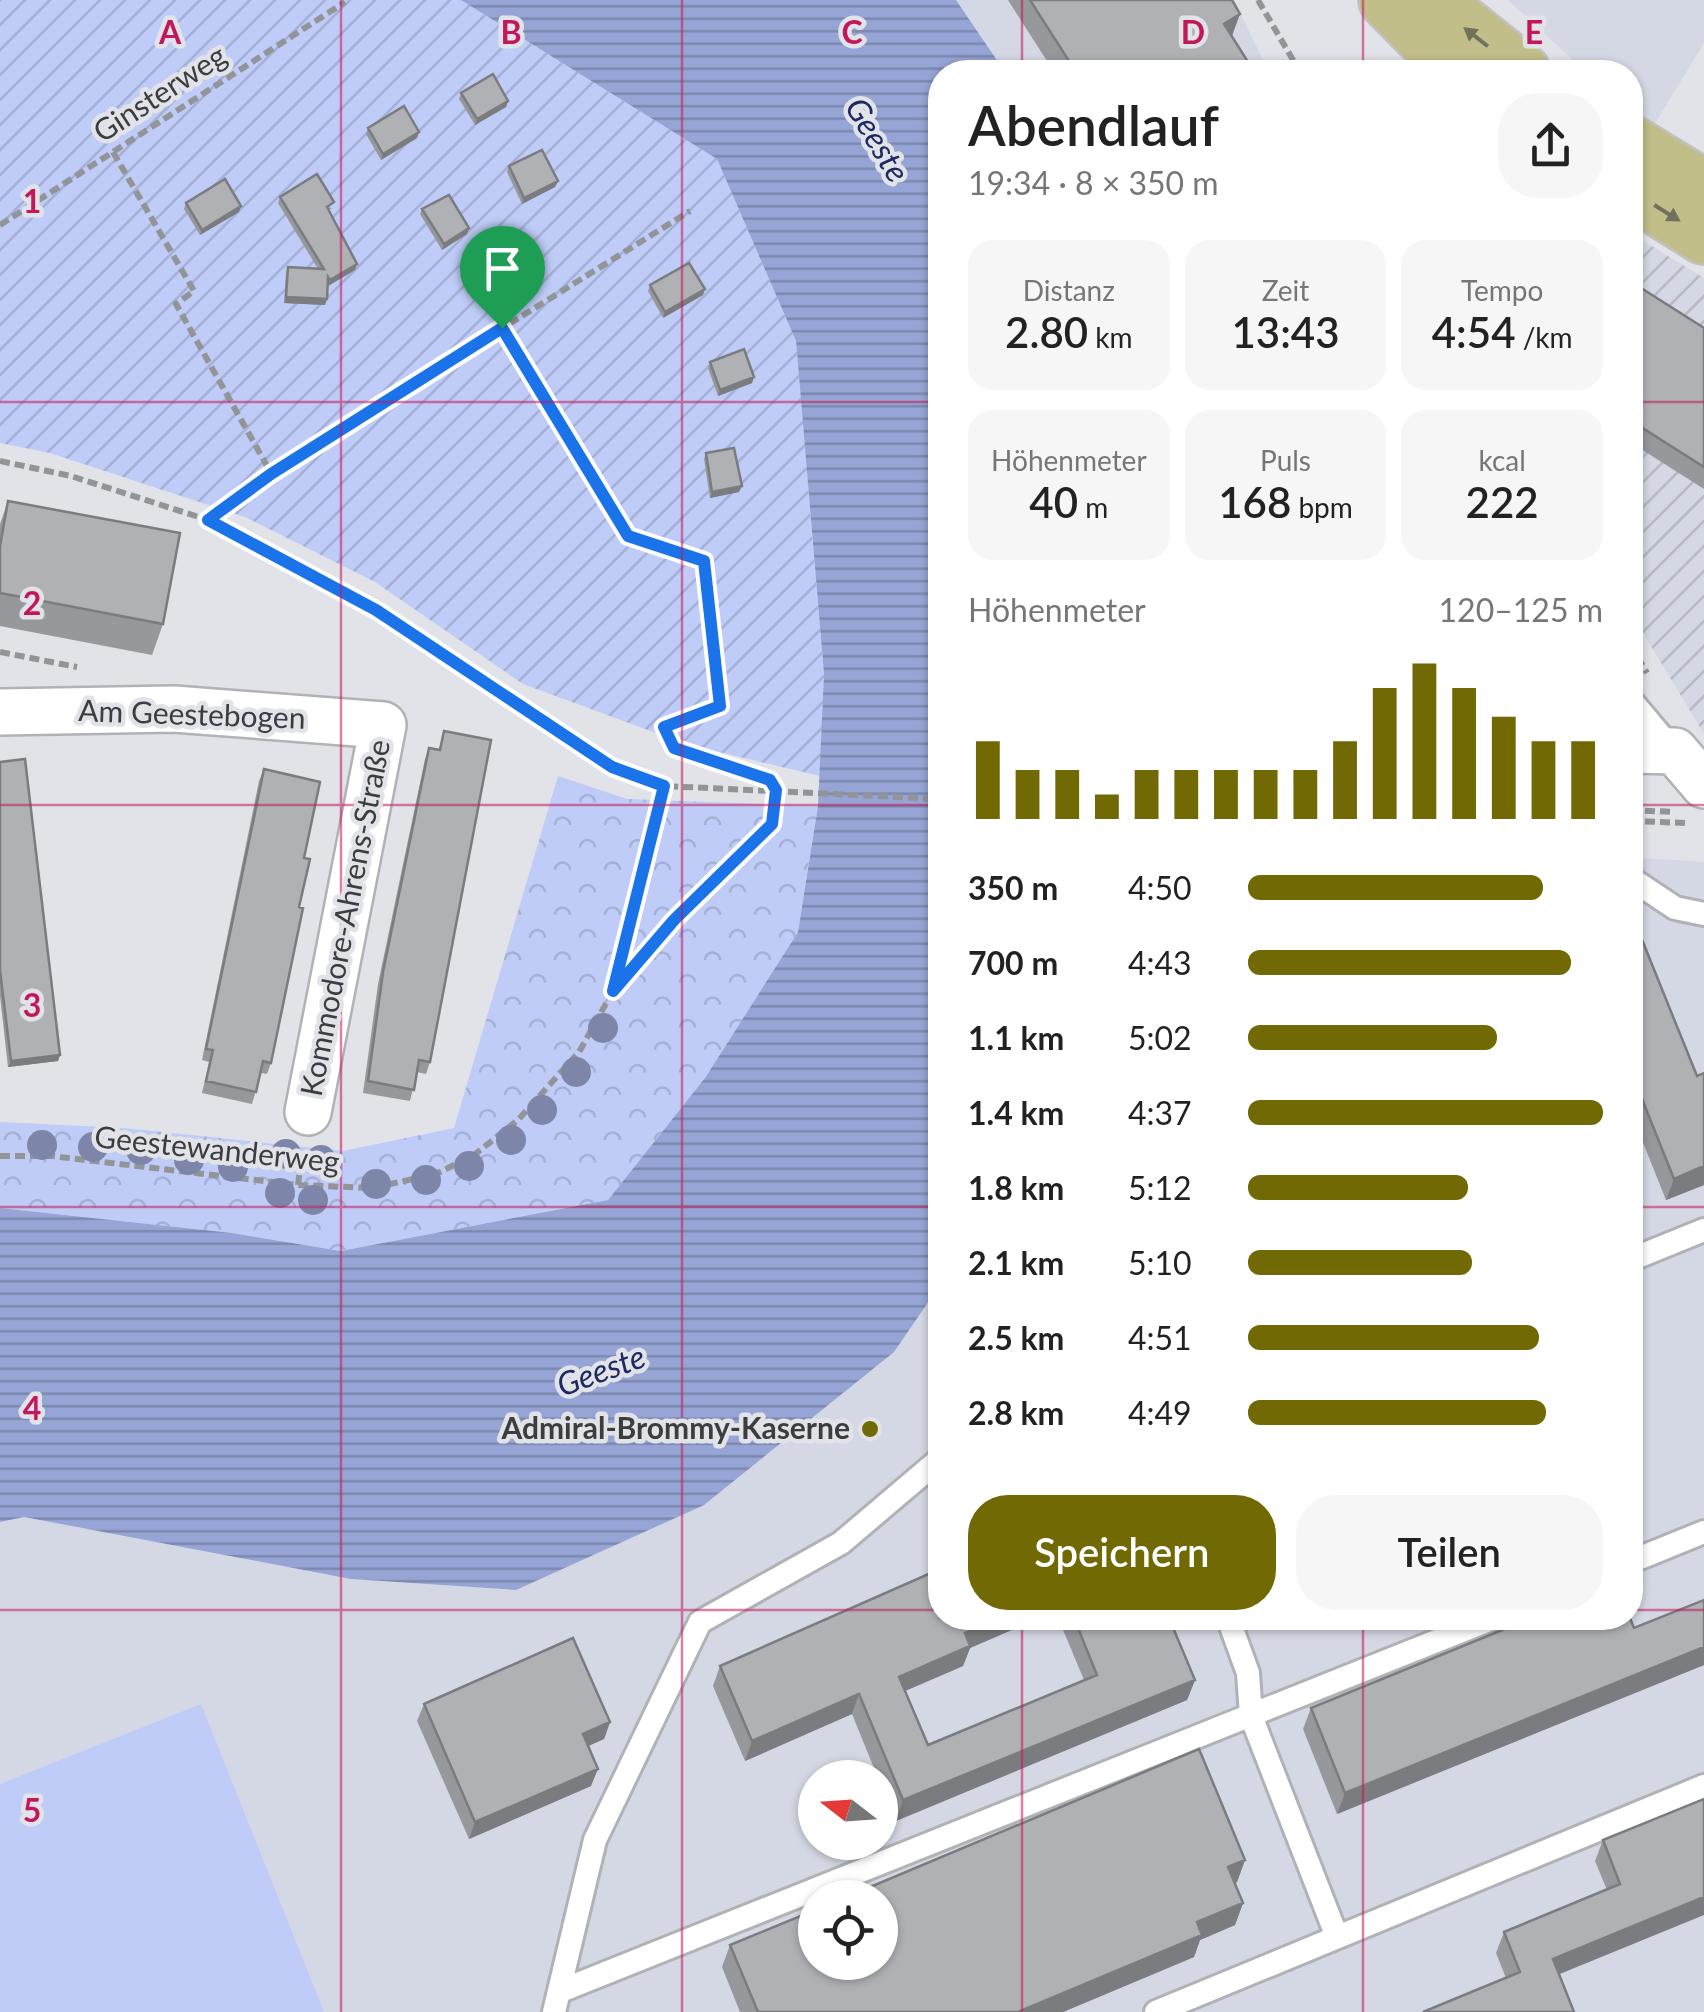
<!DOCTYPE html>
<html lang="de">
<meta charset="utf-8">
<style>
:root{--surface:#fff;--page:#f6f6f6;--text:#222;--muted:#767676;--accent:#716a04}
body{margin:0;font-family:Lato,sans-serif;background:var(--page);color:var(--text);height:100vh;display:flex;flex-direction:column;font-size:38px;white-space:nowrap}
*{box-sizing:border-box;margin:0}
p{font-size:32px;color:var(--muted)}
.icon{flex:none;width:55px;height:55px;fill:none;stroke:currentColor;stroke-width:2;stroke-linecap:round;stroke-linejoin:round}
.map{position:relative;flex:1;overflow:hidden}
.side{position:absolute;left:928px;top:60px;width:715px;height:1570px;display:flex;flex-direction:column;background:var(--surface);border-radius:40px;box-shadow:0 2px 8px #0004}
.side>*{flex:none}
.needle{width:65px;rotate:287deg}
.tools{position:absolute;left:798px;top:1760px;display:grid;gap:20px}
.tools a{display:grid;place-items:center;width:100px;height:100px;border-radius:50%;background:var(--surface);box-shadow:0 2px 8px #0004;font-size:50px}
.pin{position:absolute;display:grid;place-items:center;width:85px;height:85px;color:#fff;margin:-102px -42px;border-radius:50% 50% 50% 0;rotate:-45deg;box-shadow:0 0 10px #0007}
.pin .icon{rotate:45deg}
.round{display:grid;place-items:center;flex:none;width:105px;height:105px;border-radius:40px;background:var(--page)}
.summary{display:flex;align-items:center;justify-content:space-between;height:170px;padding:0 40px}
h1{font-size:55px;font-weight:600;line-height:75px}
.metrics{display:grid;grid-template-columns:repeat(3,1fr);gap:15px;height:170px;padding:10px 40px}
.metrics div{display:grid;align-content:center;border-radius:25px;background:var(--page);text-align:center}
.metrics b{font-size:42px;font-weight:600}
.metrics small{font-size:28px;font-weight:400}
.metrics p{font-size:28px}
.chart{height:280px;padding:20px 40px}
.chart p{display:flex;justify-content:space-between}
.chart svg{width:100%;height:180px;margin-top:10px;stroke:var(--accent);stroke-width:6}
.button{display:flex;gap:20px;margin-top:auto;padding:20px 40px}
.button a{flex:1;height:115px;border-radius:40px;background:var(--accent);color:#fff;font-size:40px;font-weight:600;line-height:115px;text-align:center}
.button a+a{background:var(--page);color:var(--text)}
ul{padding:0 40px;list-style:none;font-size:32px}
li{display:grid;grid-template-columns:160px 120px 1fr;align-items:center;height:75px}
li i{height:25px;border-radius:12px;background:var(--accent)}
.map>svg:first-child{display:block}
.built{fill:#d4d8e4;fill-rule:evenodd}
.industrial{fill:url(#industrial-furrows)}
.park{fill:url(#park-crowns)}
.garden{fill:url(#garden-furrows)}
.pitch{fill:#beccf7}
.water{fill:url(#water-rules)}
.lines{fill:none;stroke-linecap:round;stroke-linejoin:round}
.lane-casing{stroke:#b1b2b6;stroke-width:28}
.street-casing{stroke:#b1b2b6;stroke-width:50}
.primary-casing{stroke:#c1c1c2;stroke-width:60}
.path{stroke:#939498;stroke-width:6;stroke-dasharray:10 5;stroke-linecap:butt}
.lane{stroke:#fff;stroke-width:22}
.street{stroke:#fff;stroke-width:45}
.primary{stroke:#c1be89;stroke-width:55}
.tree{fill:#7d86a8}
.wall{fill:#96989c}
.shaded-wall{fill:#7a7c7f}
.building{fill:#afb1b5;stroke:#7a7c7f;stroke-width:2.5}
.oneway{fill:#71715d}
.route-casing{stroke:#fff;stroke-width:20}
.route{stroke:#1a73e8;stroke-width:12}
.grid{fill:none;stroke:#c2185b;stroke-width:2.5;stroke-opacity:0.55}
.poi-dot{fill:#716a04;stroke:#e1e3e8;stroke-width:4}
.labels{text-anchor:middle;stroke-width:9;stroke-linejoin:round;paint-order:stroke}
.street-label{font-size:30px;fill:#3c3d3f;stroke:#e1e3e8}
.poi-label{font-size:30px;font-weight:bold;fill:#3c3d3f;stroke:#e1e3e8;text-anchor:end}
.water-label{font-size:32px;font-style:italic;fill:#1e2861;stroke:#e1e3e8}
.grid-label{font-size:32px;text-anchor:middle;font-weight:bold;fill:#c2185b;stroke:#e1e3e8;stroke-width:9;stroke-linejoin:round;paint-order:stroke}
</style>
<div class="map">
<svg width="1704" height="2012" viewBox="0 0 1704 2012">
<defs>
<pattern id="industrial-furrows" width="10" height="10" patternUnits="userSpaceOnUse" patternTransform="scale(2.5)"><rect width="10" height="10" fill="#d4d8e4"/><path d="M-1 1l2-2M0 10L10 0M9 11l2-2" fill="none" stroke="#b7bac5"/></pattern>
<pattern id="park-crowns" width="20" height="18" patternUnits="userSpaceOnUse" patternTransform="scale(2.5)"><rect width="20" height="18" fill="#beccf7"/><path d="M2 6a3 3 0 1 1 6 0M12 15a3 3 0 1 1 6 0" fill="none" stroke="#a4b0d5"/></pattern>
<pattern id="garden-furrows" width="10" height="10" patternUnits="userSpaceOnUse" patternTransform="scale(2.5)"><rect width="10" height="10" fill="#beccf7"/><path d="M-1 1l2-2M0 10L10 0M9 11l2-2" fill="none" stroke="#a4b0d5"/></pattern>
<pattern id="water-rules" width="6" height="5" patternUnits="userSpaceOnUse" patternTransform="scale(2.5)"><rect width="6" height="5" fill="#96a5d5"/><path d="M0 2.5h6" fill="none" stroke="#7c88ae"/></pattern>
</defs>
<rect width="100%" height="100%" fill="#e1e3e8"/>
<path class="built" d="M956 0H1234L1269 72H1005Z
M1508 0H1704V43L1654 125 1630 106V72H1586Z
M1630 857 1704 862V2012H0V1522L24 1517 351 1579 516 1590 894 1352 940 1285V1618H1630ZM815 1778H880V1842H815ZM815 1898H880V1962H815Z"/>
<path class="industrial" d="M1630 233 1704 278V734L1630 611Z"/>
<path class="park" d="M558 776 627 799 818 806 798 932 705 1078 608 1200 341 1251 232 1233 0 1208V1122L124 1128 343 1151 454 1128Z"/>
<path class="garden" d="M0 0H461L717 159 796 341 824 674 820 776 686 744 523 684 375 582 245 517 50 453 0 443Z"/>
<path class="pitch" d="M201 1704 324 2012H0V1784Z"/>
<path class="water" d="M461 0H956L1005 72H940V1285L894 1352 704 1505 516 1590 351 1579 24 1517 0 1522V1208L232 1233 341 1251 608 1200 705 1078 798 932 818 806 824 674 796 341 717 159Z"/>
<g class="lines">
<defs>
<path id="lane" d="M1630 699 1672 749
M1630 878 1675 908 1704 914
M1630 1260 1704 1230
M1630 1562 1704 1532
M1228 1618 1248 1673 1251 1716 1337 1937
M563 1990 1494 1618
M554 2012 595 1840 700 1622 841 1543 940 1459
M1156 2012 1704 1786"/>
<path id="street" d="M0 712 174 709 383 725 308 1112
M1630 750 1675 751 1704 785"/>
<path id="primary" d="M1387 0 1458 72
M1432 0 1522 72
M1630 143 1704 188
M1630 190 1704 236"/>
</defs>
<use href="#lane" class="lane-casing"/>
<use href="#street" class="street-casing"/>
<use href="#primary" class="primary-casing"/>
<path class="path" d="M1258 0 1300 72
M113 152 194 291 176 304 271 473
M0 225 345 2
M502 328 628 535 704 561 720 706 664 727 674 748 770 780 776 791 772 824 674 920 613 991
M0 461 71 476 208 520 376 610 612 767 664 786 940 799
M208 520 271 473 690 211
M1630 644 1647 673
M0 652 77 667
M1630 810 1674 812
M1630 821 1688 823
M0 1156H52L298 1185 372 1188 436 1174 474 1155 518 1120 579 1052 613 991 664 786
M298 1185 302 1152"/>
<use href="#lane" class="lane"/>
<use href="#street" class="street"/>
<use href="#primary" class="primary"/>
</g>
<g class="tree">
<circle cx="603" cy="1028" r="15"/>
<circle cx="576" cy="1072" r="15"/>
<circle cx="542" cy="1110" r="15"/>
<circle cx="511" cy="1140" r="15"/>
<circle cx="42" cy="1145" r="15"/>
<circle cx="93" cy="1147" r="15"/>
<circle cx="141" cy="1150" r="15"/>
<circle cx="286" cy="1154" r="15"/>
<circle cx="189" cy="1160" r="15"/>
<circle cx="321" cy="1160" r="15"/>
<circle cx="469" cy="1166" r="15"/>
<circle cx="233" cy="1167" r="15"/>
<circle cx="426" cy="1180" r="15"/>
<circle cx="376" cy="1184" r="15"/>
<circle cx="280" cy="1193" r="15"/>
<circle cx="313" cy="1200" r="15"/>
</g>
<path class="wall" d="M1008 0H1232V36L1250 65 1247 72H1054Z
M461 93 508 101 506 107 475 125 459 99Z
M368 128 417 138 381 160 366 134Z
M509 166 558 181 555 187 522 204 507 172Z
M280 197 332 208 329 210 357 264 355 270 328 286 325 305 284 303 286 273 288 267 318 269 278 203Z
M186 203 239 212 200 235 184 209Z
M422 209 467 234 442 250 420 214Z
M1630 281 1704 328V489L1630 442Z
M650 285 703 295 663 318 648 291Z
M710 362 754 377 752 383 718 396 708 368Z
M706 453 739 492 710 498 704 459Z
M8 501 163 624 152 655 0 626V524Z
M444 731 430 1062 426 1074 417 1072 410 1101 363 1093 378 984 425 759 429 748 439 749Z
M0 762 60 1055 58 1061 8 1067 0 996Z
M264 769 304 858 299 907 271 1063 267 1074 261 1073 252 1104 202 1093 209 1062 202 1060 259 781Z
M1630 910 1704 1185 1666 1200 1634 1120 1630 1122Z
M1704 1600V1665L1337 1814 1303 1729 1311 1708 1634 1628Z
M940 1618H1039L970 1648 963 1666 905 1691 928 1745 1084 1680 1058 1618H1169L1195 1680 1187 1700 896 1821 880 1782V1778H878L852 1714 745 1761 713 1686 720 1666Z
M424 1704 610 1722 604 1739 588 1746 591 1786 469 1839 417 1721Z
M1704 1799 1559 1974 1506 1978 1496 1953 1504 1932 1607 1890 1595 1861 1603 1840Z
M1245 1860 1237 1882 1235 1883 1243 1903 1235 1925 1200 1940 1194 1957 1063 2012H740L722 1967 730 1945Z"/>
<path class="shaded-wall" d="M1240 14 1232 36 1224 24Z
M508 101 506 107 475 125 477 119Z
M419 132 417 138 381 160 383 154Z
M558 181 555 187 522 204 524 198Z
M241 206 239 212 200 235 202 230Z
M469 228 467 234 442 250 444 244Z
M357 264 355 270 328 286 330 280Z
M705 289 703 295 663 318 665 312Z
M286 297 327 299 325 305 284 303Z
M754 377 752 383 718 396 720 390Z
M742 486 739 492 710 498 712 492Z
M60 1055 58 1061 8 1067 11 1061Z
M1642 1099 1634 1120 1630 1122V1104Z
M1704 1166V1185L1666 1200 1674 1179Z
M1000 1618H1039L970 1648 963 1666 891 1697 899 1677 965 1633Z
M1704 1647V1665L1337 1814 1345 1793Z
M1195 1680 1187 1700 896 1821 903 1800Z
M859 1694 852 1714 745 1761 752 1741Z
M610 1722 604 1739 577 1751 583 1734Z
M598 1769 591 1786 469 1839 475 1822Z
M1245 1860 1237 1882 1220 1889 1228 1867Z
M1704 1897V1915L1545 1980 1553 1959Z
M1243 1903 1235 1925 1200 1940 1194 1957 1063 2012H1018L1197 1922Z"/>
<path class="building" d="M1030 0H1232L1240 14 1224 24 1250 65 1238 72H1076Z
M493 74 508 101 477 119 461 93Z
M404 106 419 132 383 154 368 128Z
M542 150 558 181 524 198 509 166Z
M317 174 334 202 327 207 357 264 330 280 328 277 327 299 286 297 288 267 324 269 280 197Z
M225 179 241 206 202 230 186 203Z
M449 195 469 228 444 244 422 209Z
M689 263 705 289 665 312 650 285Z
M1630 281 1704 328V467L1630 420Z
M744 349 754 377 720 390 710 362Z
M734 448 742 486 712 492 706 453Z
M8 501 180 533 163 624 0 593V546Z
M444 731 491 740 430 1062 419 1060 414 1090 368 1081 383 972 429 748 440 750Z
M25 759 60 1055 11 1061 0 971V762Z
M264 769 320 782 304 858 310 859 299 907 303 908 271 1063 263 1061 256 1092 206 1081 213 1050 206 1049Z
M1630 910 1697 1076 1704 1073V1166L1674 1179 1642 1099 1630 1104Z
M940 1569V1618H1000L965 1633 970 1646 899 1677 928 1745 1097 1675 1074 1618H1169L1195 1680 903 1800 859 1694 752 1741 720 1666Z
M1704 1600V1647L1345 1793 1311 1708 1532 1618H1630L1634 1628Z
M573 1638 610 1722 583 1734 598 1769 475 1822 424 1704Z
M1199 1749 1245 1860 1228 1867 1243 1903 1197 1922 1202 1935 1018 2012H758L730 1945 815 1910V1962H880V1898H844Z
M1704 1799V1897L1553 1959 1574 2012H1423L1520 1972 1504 1932 1620 1884 1603 1840Z"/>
<defs><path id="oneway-solid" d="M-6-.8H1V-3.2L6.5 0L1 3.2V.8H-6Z" transform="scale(2.5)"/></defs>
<g class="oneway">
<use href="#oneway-solid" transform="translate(1476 37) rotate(-142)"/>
<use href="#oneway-solid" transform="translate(1667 213) rotate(32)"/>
</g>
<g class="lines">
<defs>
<path id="route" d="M502 328 628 536 704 561 720 706 664 727 674 748 770 780 776 790 772 824 674 920 613 991 664 786 612 767 376 610 208 520 271 474Z"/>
</defs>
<use href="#route" class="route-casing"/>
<use href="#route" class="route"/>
</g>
<path class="grid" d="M341 0V2012M682 0V2012M1022 0V72M1363 0V72M0 402H940M1630 402H1704M0 805H940M1630 805H1704M0 1207H940M1630 1207H1704M0 1610H940M1630 1610H1704M1022 1618V2012M1363 1618V2012"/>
<circle class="poi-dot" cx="870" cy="1429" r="10"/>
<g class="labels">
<g class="street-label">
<text transform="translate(160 94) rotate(-33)" y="10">Ginsterweg</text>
<text transform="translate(192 715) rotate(2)" y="10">Am Geestebogen</text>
<text transform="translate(346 918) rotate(-79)" y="10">Kommodore-Ahrens-Straße</text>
<text transform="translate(217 1150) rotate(6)" y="10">Geestewanderweg</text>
</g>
<g class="poi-label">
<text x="850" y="1439">Admiral-Brommy-Kaserne</text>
</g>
<g class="water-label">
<text transform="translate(877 140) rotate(59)" y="11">Geeste</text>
<text transform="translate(601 1371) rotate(-20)" y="11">Geeste</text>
</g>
</g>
<g class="grid-label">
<text x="170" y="44">A</text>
<text x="511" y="44">B</text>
<text x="852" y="44">C</text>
<text x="1193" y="44">D</text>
<text x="1534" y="44">E</text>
<text x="32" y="213">1</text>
<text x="32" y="615">2</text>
<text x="32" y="1017">3</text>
<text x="32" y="1420">4</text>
<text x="32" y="1822">5</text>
</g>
</svg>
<div class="tools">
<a><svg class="needle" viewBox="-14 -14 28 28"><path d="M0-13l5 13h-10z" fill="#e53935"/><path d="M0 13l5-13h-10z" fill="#767676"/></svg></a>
<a><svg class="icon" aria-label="locate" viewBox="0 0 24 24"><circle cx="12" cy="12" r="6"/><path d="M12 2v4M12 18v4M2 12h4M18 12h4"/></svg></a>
</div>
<div class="pin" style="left:502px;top:328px;background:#1e9e55"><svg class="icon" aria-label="arrive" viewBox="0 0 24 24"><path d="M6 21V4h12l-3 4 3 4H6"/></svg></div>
<section class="side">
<div class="summary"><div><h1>Abendlauf</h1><p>19:34 · 8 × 350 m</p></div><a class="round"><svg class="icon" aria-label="share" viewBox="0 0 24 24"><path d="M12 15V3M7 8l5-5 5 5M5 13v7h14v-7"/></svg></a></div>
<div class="metrics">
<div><p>Distanz</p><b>2.80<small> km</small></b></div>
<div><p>Zeit</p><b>13:43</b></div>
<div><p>Tempo</p><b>4:54<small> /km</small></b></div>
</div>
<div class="metrics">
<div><p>Höhenmeter</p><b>40<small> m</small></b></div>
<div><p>Puls</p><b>168<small> bpm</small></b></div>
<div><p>kcal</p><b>222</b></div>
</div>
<div class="chart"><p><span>Höhenmeter</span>120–125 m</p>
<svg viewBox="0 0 160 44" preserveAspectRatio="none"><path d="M5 44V25M15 44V32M25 44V32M35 44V38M45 44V32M55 44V32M65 44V32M75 44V32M85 44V32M95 44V25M105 44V12M115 44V6M125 44V12M135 44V19M145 44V25M155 44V25"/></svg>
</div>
<ul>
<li><b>350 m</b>4:50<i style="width:83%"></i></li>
<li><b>700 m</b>4:43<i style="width:91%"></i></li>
<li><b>1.1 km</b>5:02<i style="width:70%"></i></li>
<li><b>1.4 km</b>4:37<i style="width:100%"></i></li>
<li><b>1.8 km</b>5:12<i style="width:62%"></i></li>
<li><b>2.1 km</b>5:10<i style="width:63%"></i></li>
<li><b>2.5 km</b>4:51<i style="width:82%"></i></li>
<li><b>2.8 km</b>4:49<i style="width:84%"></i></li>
</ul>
<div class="button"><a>Speichern</a><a>Teilen</a></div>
</section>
</div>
